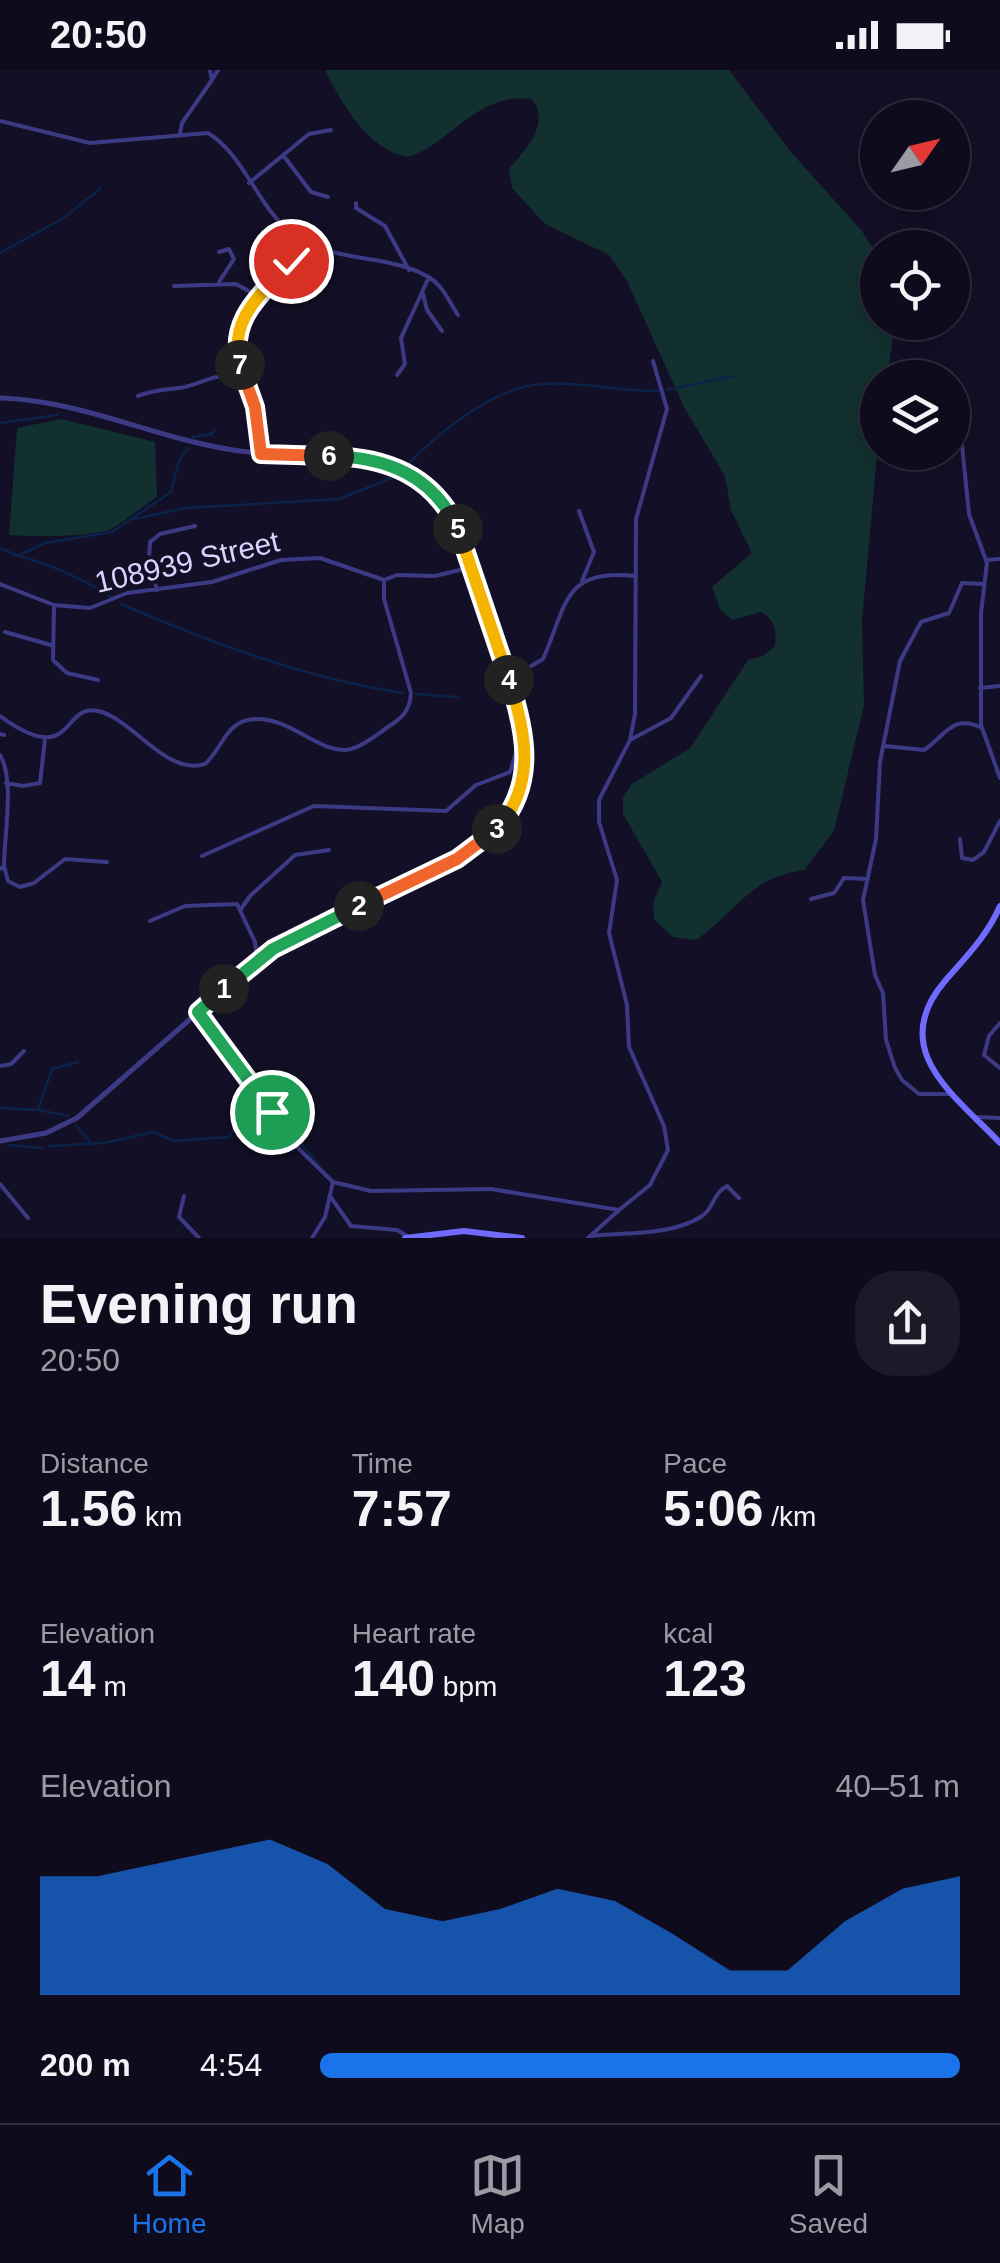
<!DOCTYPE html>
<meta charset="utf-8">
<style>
:root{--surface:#0e0b1c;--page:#1c1929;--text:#f1f3f6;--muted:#9b9ba3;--line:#2e2b3b;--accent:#1a73e8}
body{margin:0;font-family:Helvetica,sans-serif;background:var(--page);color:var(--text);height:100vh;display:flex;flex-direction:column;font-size:38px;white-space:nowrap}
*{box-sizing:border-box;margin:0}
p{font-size:32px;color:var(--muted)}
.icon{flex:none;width:55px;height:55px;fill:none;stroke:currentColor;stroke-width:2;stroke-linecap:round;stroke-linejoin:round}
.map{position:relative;height:1168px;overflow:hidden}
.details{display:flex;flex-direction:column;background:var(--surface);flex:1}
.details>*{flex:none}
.needle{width:65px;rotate:56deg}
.fabs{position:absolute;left:860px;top:30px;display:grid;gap:20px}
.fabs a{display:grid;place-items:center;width:110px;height:110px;border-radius:50%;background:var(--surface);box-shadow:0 5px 25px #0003,0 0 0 2px var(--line);font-size:50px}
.pin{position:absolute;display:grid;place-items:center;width:85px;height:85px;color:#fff;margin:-42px;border:5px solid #fff;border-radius:50%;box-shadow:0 2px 10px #0007}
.km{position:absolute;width:50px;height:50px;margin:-25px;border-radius:50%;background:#222;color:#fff;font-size:28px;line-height:50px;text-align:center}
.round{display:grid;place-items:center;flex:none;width:105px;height:105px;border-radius:40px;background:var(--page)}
.head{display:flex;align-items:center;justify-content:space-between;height:170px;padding:0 40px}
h1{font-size:55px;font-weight:700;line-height:75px}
.metrics{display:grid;grid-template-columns:repeat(3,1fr);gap:15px;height:170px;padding:10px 40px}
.metrics div{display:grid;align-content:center}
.metrics b{font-size:50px;font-weight:700}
.metrics small{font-size:28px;font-weight:400}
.metrics p{font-size:28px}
.chart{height:280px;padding:20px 40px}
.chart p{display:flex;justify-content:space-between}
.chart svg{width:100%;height:180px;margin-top:10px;fill:var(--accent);opacity:.7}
ul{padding:0 40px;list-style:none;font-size:32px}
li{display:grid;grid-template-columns:160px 120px 1fr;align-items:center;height:75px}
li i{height:25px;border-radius:12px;background:var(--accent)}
.status{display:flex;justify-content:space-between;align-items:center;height:70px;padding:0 50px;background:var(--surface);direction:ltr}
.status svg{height:28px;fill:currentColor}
.tab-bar{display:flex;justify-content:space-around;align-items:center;height:140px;border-top:2px solid var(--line);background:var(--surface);font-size:28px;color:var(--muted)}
.tab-bar a{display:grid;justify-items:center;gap:5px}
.tab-bar .active{color:var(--accent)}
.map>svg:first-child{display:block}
.green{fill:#12302f}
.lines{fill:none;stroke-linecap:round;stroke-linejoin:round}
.stream{stroke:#0c2248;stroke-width:2.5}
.minor{stroke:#3d3a85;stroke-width:4}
.tertiary{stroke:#3d3a85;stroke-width:5}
.secondary{stroke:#6f6bff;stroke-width:6}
.split-1-casing{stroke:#fff;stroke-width:20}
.split-2-casing{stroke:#fff;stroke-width:20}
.split-3-casing{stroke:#fff;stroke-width:20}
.split-4-casing{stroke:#fff;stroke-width:20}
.split-5-casing{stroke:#fff;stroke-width:20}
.split-6-casing{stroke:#fff;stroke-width:20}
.split-7-casing{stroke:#fff;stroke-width:20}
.split-8-casing{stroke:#fff;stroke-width:20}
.split-1{stroke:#22a559;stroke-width:12}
.split-2{stroke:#22a559;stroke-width:12}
.split-3{stroke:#f0652b;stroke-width:12}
.split-4{stroke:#f5b400;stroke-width:12}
.split-5{stroke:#f5b400;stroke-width:12}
.split-6{stroke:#22a559;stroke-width:12}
.split-7{stroke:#f0652b;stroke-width:12}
.split-8{stroke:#f5b400;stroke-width:12}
.labels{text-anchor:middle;stroke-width:8;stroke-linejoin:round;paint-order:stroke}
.street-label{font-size:30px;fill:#d9d4ff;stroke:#130f26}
</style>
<div class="status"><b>20:50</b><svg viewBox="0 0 49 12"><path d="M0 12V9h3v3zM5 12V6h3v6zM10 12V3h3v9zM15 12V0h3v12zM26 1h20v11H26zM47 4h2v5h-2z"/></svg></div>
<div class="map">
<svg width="1000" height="1168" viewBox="0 0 1000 1168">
<rect width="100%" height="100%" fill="#130f26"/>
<path class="green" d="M325 0H729L790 81 862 161 877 185 878 252 895 253 887 307 878 308V374L862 551 864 635 834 761 804 800C750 807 736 842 696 870L673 867 654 849 653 833 662 812 623 744V728L632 714 690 678 748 590 763 586 775 576C777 561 775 550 761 542L732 550 720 539 712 517 752 483 731 440 725 406 684 337 627 211 609 185 545 154 512 118 509 99C525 80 551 54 532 29 476 22 451 74 408 87 368 80 342 34 325 0Z
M61 349 155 372 157 427C142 437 127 450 111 459 97 467 27 467 9 465L17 358Z"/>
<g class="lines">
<path class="stream" d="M0 183 62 149 100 119
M667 320 733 306
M0 353 58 345
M192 367 211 364 215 360
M406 396C441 361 491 318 542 314 581 311 619 322 658 321
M134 449 186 438 339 429 402 404
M0 478 18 486 45 473 112 462 171 422 179 390 189 378
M22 487C50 494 87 511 111 527
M121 534C212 573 304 608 403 623
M415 624 457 627
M0 1038 38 1040 52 999 78 992
M38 1040 69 1046
M283 1054 318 1093
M76 1055 90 1072
M8 1075 42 1078
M50 1076 104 1073 154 1062 173 1071 229 1067 236 1057H273"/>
<path class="minor" d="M212 10 218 0
M0 51 90 73 208 63C247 87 259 143 298 168 337 193 392 184 430 208 443 216 450 233 458 245
M180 64 182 53 212 10 210 0
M283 85 311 122 328 127
M249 113 309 64 331 60
M356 133V138L385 156 409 200
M219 212 234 189 229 179 219 182
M174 216 236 214 256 225
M423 224 427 240 442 261
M397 305 405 294 401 268 429 207
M138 326C153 320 163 320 179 318 203 315 217 299 243 309
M961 365 969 444 987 493 981 543V655L1000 708
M261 384 257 348 243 309 236 266 256 225 282 203 303 171
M579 441 594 482 582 511
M986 490 1000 489
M0 514 54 535 90 538 127 523 212 512 281 490 320 488 384 510
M157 520 149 490 150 472 160 464 195 456
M54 535 53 590 67 603 98 610
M5 562 51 575
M509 609 543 589C567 536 562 498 635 506
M980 618 1000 616
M0 646C77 702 60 628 102 642 135 653 168 706 205 694 221 680 226 654 248 650 288 642 320 687 351 679 363 676 375 666 385 659 400 649 410 643 411 623L384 529V510L397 505 435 506 472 497
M0 664 4 665
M630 670 671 648 701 606
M885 676 924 680C945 666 953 643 982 658
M0 685C15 710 4 766 4 796L0 799
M6 713 23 716 40 713 45 669
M960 769 962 788 973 790 984 782 1000 751
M202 786 314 736 446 741 476 715 510 702 524 657
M4 796 8 811 20 817 34 813 65 789 107 792
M811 829 834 823 844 808 868 809
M241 839 250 826 295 785 329 780
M150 851 185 836 237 834 255 872 257 889
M198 942 300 1080 333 1112 371 1121 491 1119 619 1140 650 1115 668 1080 664 1056 629 977 627 935 609 863 617 810 599 752V730L630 670 635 644 636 449 667 339 653 291
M1000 953 989 966 984 985 1000 998
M0 996 11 994 24 981
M949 1024H919L902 1010 895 998 886 970 883 923 875 905 863 830 876 769 880 692 900 591 921 552 949 543 962 513 984 514
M977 1047 1000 1048
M0 1114 28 1148
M184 1126 179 1147 199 1168
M330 1126 351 1156 397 1160 407 1166
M590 1166C624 1162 673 1166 702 1146 714 1139 712 1124 727 1116L739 1128
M312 1168 325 1147 333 1112
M588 1168 619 1140"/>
<path class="tertiary" d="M0 328C80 330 154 368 233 380 284 389 344 375 393 395 423 407 445 429 458 458L524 657V708L509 744 472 781 291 869 259 889 77 1048 46 1063 0 1071"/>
<path class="secondary" d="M1000 836C987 866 966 887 945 911 886 980 956 1026 1000 1073
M405 1168 464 1161 522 1168"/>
</g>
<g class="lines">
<defs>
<path id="split-1" d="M224 919 198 942 272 1042"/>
<path id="split-2" d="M224 919 273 879 359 836"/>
<path id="split-3" d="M359 836 457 789 497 759"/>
<path id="split-4" d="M497 759C537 714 526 662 509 610"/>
<path id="split-5" d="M458 459 509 610"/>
<path id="split-6" d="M329 386C386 387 433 405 458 459"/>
<path id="split-7" d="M240 295 255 337 261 384 329 386"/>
<path id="split-8" d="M240 295C228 247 263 224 291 191"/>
</defs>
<use href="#split-1" class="split-1-casing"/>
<use href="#split-2" class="split-2-casing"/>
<use href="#split-3" class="split-3-casing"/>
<use href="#split-4" class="split-4-casing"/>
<use href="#split-5" class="split-5-casing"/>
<use href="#split-6" class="split-6-casing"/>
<use href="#split-7" class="split-7-casing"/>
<use href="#split-8" class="split-8-casing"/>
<use href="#split-1" class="split-1"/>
<use href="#split-2" class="split-2"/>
<use href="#split-3" class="split-3"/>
<use href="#split-4" class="split-4"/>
<use href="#split-5" class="split-5"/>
<use href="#split-6" class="split-6"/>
<use href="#split-7" class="split-7"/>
<use href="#split-8" class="split-8"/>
</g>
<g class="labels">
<g class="street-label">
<text transform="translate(187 492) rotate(-13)" y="10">108939 Street</text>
</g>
</g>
</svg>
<div class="fabs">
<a><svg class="needle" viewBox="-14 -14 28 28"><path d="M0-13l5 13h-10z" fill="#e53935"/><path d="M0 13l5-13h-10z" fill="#9b9ba3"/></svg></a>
<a><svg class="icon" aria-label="locate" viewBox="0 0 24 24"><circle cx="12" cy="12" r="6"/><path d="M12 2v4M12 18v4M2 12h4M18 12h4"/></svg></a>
<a><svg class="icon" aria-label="layers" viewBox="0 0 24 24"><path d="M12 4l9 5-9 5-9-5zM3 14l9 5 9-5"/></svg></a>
</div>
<div class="pin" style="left:272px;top:1042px;background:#1e9e55"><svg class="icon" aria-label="arrive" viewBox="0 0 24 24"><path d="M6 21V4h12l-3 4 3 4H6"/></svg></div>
<div class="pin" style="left:291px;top:191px;background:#d93025"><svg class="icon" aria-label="check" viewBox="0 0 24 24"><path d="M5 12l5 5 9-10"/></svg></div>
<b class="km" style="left:224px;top:919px">1</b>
<b class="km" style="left:359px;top:836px">2</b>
<b class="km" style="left:497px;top:759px">3</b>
<b class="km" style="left:509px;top:610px">4</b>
<b class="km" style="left:458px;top:459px">5</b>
<b class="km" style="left:329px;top:386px">6</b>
<b class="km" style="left:240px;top:295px">7</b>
</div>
<section class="details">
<div class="head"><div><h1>Evening run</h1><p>20:50</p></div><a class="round"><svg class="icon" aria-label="share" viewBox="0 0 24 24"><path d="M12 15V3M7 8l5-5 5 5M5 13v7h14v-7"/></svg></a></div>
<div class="metrics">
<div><p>Distance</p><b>1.56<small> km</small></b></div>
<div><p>Time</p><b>7:57</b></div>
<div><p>Pace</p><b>5:06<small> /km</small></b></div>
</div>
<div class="metrics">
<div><p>Elevation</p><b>14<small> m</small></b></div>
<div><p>Heart rate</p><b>140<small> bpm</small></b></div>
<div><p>kcal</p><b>123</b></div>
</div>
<div class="chart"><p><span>Elevation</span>40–51 m</p>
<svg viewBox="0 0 160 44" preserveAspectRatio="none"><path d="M0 44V15L10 15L20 12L30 9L40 6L50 12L60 23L70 26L80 23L90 18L100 21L110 29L120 38L130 38L140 26L150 18L160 15V44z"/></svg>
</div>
<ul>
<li><b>200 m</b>4:54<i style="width:100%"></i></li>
</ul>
</section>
<nav class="tab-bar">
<a class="active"><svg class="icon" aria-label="home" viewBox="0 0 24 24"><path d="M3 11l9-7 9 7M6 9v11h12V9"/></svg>Home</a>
<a><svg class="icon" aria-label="map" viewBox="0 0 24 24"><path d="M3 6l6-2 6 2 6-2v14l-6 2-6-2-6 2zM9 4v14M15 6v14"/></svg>Map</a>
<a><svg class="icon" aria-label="saved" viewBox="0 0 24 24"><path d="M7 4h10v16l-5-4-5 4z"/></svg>Saved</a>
</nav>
